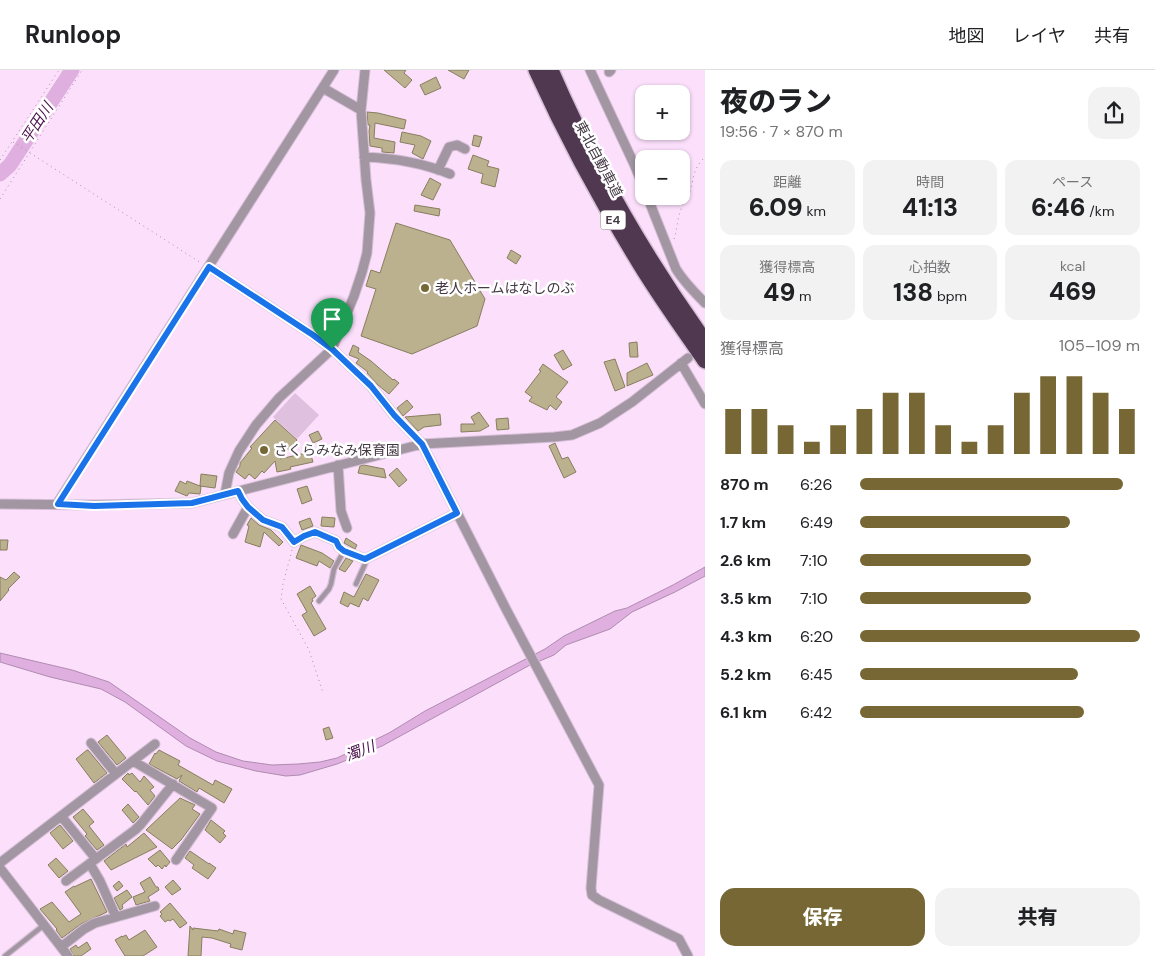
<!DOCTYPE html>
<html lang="ja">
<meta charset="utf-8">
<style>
:root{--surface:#fff;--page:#f2f2f2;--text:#202124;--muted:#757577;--line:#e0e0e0;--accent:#766734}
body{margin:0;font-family:"DM Sans","Noto Sans JP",sans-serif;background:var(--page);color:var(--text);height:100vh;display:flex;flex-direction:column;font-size:19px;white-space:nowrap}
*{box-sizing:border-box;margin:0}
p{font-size:16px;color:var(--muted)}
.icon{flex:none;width:28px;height:28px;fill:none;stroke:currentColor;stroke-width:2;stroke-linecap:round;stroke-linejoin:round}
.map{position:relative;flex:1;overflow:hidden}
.drawer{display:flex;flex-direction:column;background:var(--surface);width:450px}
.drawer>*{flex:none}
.tools{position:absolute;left:635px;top:15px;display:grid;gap:10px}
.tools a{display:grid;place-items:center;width:55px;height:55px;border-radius:10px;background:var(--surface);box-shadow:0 1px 4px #0004;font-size:25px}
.pin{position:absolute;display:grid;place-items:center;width:42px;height:42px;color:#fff;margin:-51px -21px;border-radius:50% 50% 50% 0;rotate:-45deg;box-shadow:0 0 5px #0007}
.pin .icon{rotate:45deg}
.round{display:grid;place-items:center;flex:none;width:52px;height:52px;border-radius:15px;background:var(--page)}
.headline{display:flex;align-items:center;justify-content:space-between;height:85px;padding:0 15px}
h1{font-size:28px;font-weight:800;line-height:38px}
.figures{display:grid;grid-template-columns:repeat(3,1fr);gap:8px;height:85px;padding:5px 15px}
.figures div{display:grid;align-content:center;border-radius:12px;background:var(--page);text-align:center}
.figures b{font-size:25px;font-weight:800}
.figures small{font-size:14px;font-weight:400}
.figures p{font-size:14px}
.chart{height:140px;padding:10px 15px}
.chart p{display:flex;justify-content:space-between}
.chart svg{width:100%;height:90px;margin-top:5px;stroke:var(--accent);stroke-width:6}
.cta{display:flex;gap:10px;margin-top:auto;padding:10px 15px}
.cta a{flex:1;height:58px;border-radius:15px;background:var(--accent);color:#fff;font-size:20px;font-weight:800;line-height:58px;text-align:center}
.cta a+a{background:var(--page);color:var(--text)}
ul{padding:0 15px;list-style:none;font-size:16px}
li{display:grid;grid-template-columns:80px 60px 1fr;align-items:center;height:38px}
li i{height:12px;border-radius:6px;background:var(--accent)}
header{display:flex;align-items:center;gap:30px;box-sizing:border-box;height:70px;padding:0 25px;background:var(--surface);border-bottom:1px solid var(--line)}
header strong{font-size:24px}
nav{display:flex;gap:28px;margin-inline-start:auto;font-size:18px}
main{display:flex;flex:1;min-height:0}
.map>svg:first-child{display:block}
.green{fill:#dfc0df}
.water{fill:#deafdf;stroke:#b08cb0}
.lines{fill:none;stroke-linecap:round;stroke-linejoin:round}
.river{stroke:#deafdf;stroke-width:15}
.building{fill:#bbb18f;stroke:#887e5e}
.service-casing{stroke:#d6bed6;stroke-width:7}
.minor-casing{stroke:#d6bed6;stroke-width:11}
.motorway-casing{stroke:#d6bed6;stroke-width:18}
.path{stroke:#a692a6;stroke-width:1;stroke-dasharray:1 4;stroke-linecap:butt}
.service{stroke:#a196a1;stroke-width:4.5}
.minor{stroke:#a196a1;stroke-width:9}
.motorway{stroke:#503950;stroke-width:15}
.route-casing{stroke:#fff;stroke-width:10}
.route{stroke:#1a73e8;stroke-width:6}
.poi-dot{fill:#766734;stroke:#fff;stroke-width:2}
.labels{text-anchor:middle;stroke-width:5;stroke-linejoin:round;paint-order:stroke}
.shield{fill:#fff;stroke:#7c747c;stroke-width:1}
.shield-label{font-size:12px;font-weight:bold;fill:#443944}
.street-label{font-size:14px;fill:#443944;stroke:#fff}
.poi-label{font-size:14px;fill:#443944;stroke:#fff;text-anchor:start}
.water-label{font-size:15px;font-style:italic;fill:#4b144e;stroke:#fff}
</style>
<header>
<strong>Runloop</strong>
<nav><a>地図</a><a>レイヤ</a><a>共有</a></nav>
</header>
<main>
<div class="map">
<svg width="705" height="886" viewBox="0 0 705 886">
<rect width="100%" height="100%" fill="#fbdffb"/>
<path class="green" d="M295 323 319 345 297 369 273 347Z"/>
<path class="water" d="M705 497V506L675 522 632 542 610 559 566 575 554 585 530 595 382 676 337 694 300 705 286 706 256 701 217 691 186 676 125 632 101 619 50 607 0 592V583L72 600 109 612 190 668 216 682 243 691 272 695 298 694 320 692 337 688 389 663 425 641 545 579 564 566 615 541 627 538 673 515Z"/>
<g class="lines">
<path class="river" d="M0 104 10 95 72 0"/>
</g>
<path class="building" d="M384 0H406L404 3 412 10 405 18Z
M448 0H469L464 9Z
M436 7 441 18 425 25 420 15Z
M367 42 378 43 406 50 404 59 375 53 374 68 395 72 394 83 382 82V78L370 76 369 61 370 55H368Z
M402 62 421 66 431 71 423 89 412 83 415 75 400 72Z
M474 65 482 67 479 77 472 75Z
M473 85 489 91 487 96 499 99 495 117 481 113 483 104 468 99Z
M430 108 441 114 433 130 421 125Z
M415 135 440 139 439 146 414 141Z
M396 153 450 170 485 229 477 256 412 284 361 266 376 219 366 216 371 200 380 203Z
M511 180 521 186 516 194 507 188Z
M637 272 638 287H630L629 273Z
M353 275 359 278 358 282 371 291 393 310 394 309 399 313 389 324 378 315 367 303 368 302 356 293 359 289 349 285Z
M563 280 572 295 563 300 554 285Z
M615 289 625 317 615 321 604 292Z
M647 293 653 305 627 316V303Z
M543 294 568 312 556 327 562 332 556 340 550 335 547 340 529 331 532 327 525 322 541 301 539 300Z
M407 330 413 337 403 346 397 338Z
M479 342 489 356 480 361 461 362V354H475L471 347Z
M440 344 441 355 424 357 418 361 405 347Z
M508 348 509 359 497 360 496 349Z
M275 350 297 370 280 389 310 382 313 392 290 397 291 399 287 400 277 402 275 391 264 403 262 401 255 409 249 404 245 409 236 402 240 396V393L252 378 250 377Z
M318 361 322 369 313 373 309 365Z
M555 373 562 389 568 387 576 402 564 408 549 376Z
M364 395 384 399 386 408 358 403 360 396Z
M397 398 407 410 399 417 389 405Z
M201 404 217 406 215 418 200 416 201 417 200 424 189 423 187 426 175 421 180 411 186 414 187 411 200 416Z
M307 416 312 430 302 434 297 419Z
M322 447 335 448 334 457 321 456Z
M251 448 259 455 271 460 283 472 279 476 264 462 260 477 245 472 249 456 247 455Z
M310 448 313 456 302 460 299 452Z
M346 468 357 475 355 479 344 473Z
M0 470H8L7 480H0Z
M301 475 322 483 334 491 330 498 319 491 317 496 296 488Z
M346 488 353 491 345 502 339 499Z
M14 502 20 507 8 519 9 520 0 531V507L6 510Z
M366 504 379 510 368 531 363 528 359 537 350 533 348 537 340 533 344 522 354 527Z
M310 516 316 526 312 529 313 531 311 533 326 559 314 566 302 545 307 542 297 524Z
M329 657 333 668 326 670 323 659Z
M107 665 126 688 117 695 98 672Z
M87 680H88L107 703 94 713 76 689Z
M159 680 180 691 178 695 213 715 215 710 232 719 224 733 199 718 197 722 179 711 182 705 177 709 149 694 155 683 156 684Z
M128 703 129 705 132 703 140 712 144 706 154 717 150 720 155 726 148 735 136 721 135 722 122 709Z
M180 728 195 735 192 739 200 744 181 770 172 779 146 760Z
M128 734 139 747 133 753 122 740Z
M83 739 94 752 89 756 104 775 97 780 85 766 87 764 73 747Z
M211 750 225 761 223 763 226 766 220 773 205 760Z
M60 755 73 771 63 779 50 763Z
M144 763 157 777 111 800 104 791 126 774 127 777Z
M160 780 170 792 166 797 165 795 162 799 158 795 156 797 148 789Z
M190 781 209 794V793L216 798 208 809 192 798 194 795 185 788Z
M56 788 68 801 59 808 48 795Z
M150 807 156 817H158L159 820 148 827 150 831 136 835 133 827 145 822 140 813Z
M91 809 107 842 81 854 62 868 56 860 57 859 40 839 52 832 69 852 81 844 65 822 74 816V817Z
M173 810 181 819 172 825 165 817Z
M119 811 123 816 117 821 113 816Z
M127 820 132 827 122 835 123 838 120 840 114 828Z
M170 833 187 853 180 858 173 849 170 851 168 850 165 852 160 846 162 844 160 842Z
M190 856 193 860V858L218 861 219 859 233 864 234 860 246 863 242 880 230 877 231 874 212 868 202 867 201 886H188Z
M145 860 157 877 143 886H125L115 870 122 866V867L126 865 129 870Z
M87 872 91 879 81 886H74L70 879 76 875 78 878Z"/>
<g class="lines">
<defs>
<path id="service" d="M356 514 365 494V489
M319 531 329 519 331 514 334 499 344 481
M5 886 44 855"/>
<path id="minor" d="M590 0 634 94 644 118
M609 2 611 0
M323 18 361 40
M364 87C393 88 423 93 450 104
M438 100 449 77 457 75 465 79
M647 126 676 199C684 212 694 222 705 233
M209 197 313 265 332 279 371 316 394 345 422 374 506 539 599 715 591 818 592 825 599 830 679 869 688 886
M681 293 705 334
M338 395 341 441 347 458
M238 421 242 429 248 437 263 450 282 457 294 472 304 466 315 462 336 471 339 477 344 481 365 489 457 443
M225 424 229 403 239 381 256 355 279 328 332 279 354 226 362 202 367 183 370 143 366 110 361 40 365 0
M0 434 94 435 192 433 422 374 554 367 572 365 600 353 632 332 688 288
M57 434 334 0
M233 464 248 437
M91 673 116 704
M133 691 212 738 176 790
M61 746 96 789
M0 793 155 674
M90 794 100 811 116 847
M0 798 68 886
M66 811 135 760 141 754 173 714
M61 877 84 859 95 853 155 836"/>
<path id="motorway" d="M536 0C565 64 598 126 635 186 656 222 681 256 705 291
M551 0C592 95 645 187 705 271"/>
</defs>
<use href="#service" class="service-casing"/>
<use href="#minor" class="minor-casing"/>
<use href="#motorway" class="motorway-casing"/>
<path class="path" d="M13 72 201 193
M0 90 59 0
M0 129 82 0
M674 169C677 161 677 151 680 142 682 135 686 130 689 124 695 108 691 101 705 87
M292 480 283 514 281 529 309 580 323 623"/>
<use href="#service" class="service"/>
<use href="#minor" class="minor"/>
<use href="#motorway" class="motorway"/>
</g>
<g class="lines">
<defs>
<path id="route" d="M209 197 313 265 332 279 371 316 394 345 422 374 457 443 365 489 344 481 339 477 336 471 315 462 304 466 294 472 282 457 263 450 248 437 242 429 238 421 192 433 94 436 58 434Z"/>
</defs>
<use href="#route" class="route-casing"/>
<use href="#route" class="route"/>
</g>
<g class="poi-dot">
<circle cx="425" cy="218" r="5"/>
<circle cx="264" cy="380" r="5"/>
</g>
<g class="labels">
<rect class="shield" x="600.5" y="140.5" width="25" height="19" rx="4"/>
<g class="shield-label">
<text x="613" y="154">E4</text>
</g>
<g class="street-label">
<text transform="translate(599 89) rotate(62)" y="5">東北自動車道</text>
</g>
<g class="poi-label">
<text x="435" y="223">老人ホームはなしのぶ</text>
<text x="274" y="385">さくらみなみ保育園</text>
</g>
<g class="water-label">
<text transform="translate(37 53) rotate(-57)" y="5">平田川</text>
<text transform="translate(360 681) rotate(-21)" y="5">濁川</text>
</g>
</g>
</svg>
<div class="tools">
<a>+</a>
<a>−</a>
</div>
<div class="pin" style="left:332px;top:279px;background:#1e9e55"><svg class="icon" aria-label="arrive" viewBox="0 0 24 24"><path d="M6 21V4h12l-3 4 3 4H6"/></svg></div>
</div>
<section class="drawer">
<div class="headline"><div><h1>夜のラン</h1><p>19:56 · 7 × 870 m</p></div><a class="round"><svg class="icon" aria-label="share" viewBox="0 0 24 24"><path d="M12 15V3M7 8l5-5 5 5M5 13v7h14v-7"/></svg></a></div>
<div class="figures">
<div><p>距離</p><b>6.09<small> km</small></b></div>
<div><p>時間</p><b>41:13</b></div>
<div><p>ペース</p><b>6:46<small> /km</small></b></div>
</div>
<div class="figures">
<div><p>獲得標高</p><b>49<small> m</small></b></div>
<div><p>心拍数</p><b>138<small> bpm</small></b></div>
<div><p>kcal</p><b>469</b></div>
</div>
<div class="chart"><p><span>獲得標高</span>105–109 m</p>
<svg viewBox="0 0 160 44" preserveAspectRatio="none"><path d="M5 44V22M15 44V22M25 44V30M35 44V38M45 44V30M55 44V22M65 44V14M75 44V14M85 44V30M95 44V38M105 44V30M115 44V14M125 44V6M135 44V6M145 44V14M155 44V22"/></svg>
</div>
<ul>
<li><b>870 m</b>6:26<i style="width:94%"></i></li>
<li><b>1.7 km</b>6:49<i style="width:75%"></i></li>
<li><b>2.6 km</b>7:10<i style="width:61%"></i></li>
<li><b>3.5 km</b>7:10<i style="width:61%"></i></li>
<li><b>4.3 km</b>6:20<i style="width:100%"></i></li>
<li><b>5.2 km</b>6:45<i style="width:78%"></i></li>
<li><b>6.1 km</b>6:42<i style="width:80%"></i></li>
</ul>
<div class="cta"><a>保存</a><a>共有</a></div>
</section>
</main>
